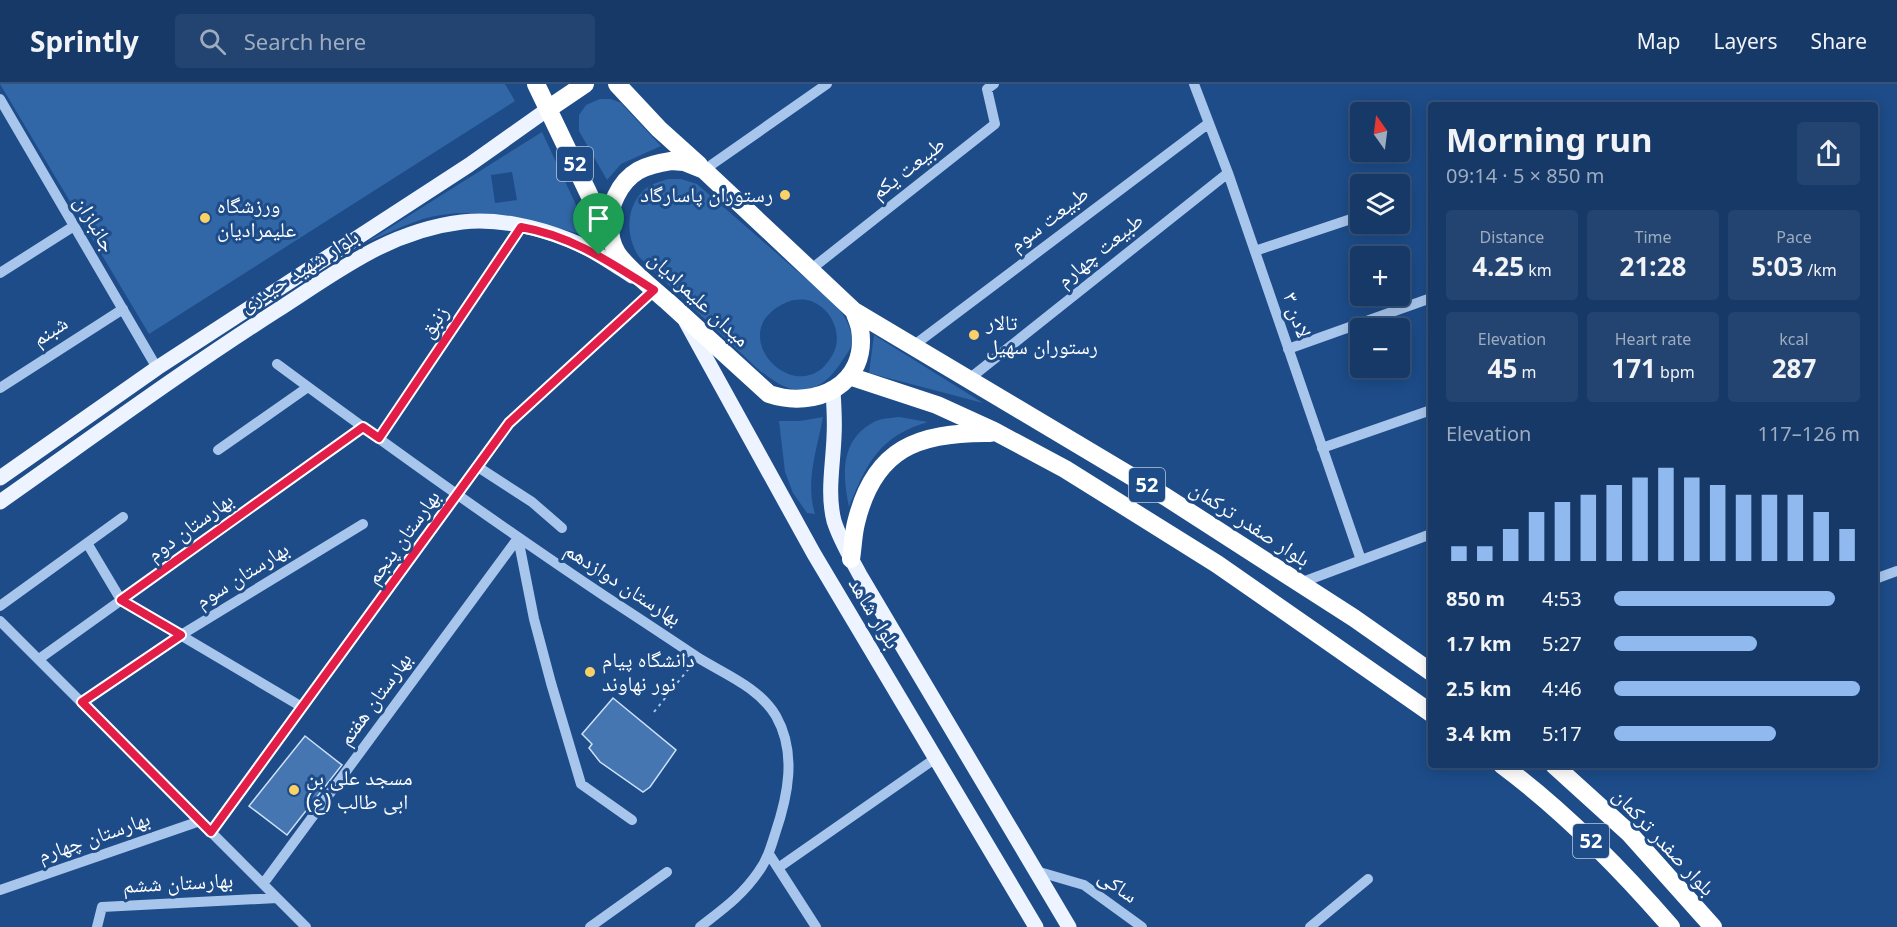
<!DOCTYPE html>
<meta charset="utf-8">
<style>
:root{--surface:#163967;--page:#234470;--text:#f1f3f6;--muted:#9eacc0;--line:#35537b;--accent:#90b9f0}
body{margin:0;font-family:"Noto Sans","Noto Naskh Arabic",sans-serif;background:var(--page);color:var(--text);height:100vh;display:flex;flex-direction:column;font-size:22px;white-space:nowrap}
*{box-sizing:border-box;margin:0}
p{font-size:20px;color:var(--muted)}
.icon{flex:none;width:33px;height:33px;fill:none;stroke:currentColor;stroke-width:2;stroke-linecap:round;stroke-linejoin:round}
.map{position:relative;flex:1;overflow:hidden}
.panel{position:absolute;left:1428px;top:18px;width:450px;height:666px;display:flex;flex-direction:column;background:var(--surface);border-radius:6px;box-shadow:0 3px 15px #0003,0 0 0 2px var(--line)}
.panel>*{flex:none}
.needle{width:39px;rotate:346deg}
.buttons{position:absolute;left:1350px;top:18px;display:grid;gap:12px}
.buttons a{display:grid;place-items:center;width:60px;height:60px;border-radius:6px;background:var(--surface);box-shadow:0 3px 15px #0003,0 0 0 2px var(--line);font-size:30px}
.pin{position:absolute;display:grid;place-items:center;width:51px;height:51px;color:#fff;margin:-62px -26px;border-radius:50% 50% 50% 0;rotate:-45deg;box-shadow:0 0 6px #0007}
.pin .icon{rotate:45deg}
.round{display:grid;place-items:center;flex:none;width:63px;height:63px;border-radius:6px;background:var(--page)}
.overview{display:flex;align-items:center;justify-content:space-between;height:102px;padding:0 18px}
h1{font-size:33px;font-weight:700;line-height:45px}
.metrics{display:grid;grid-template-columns:repeat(3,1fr);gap:9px;height:102px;padding:6px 18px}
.metrics div{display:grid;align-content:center;border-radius:6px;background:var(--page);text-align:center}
.metrics b{font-size:26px;font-weight:700}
.metrics small{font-size:16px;font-weight:400}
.metrics p{font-size:16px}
.chart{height:168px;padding:12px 18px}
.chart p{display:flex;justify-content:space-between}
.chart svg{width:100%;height:108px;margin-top:6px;stroke:var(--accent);stroke-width:6}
ul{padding:0 18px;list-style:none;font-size:20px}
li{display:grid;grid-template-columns:96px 72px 1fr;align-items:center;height:45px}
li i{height:15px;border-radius:8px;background:var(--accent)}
header{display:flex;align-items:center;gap:36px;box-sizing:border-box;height:84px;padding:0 30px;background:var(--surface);border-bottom:2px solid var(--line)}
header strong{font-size:28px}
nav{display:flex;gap:33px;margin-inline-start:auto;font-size:21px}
.search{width:420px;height:54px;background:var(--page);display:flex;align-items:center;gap:15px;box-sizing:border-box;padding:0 21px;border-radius:6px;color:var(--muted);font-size:22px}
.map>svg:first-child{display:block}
.green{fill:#3166a7;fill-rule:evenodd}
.building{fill:#4676b2;stroke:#cde1f9;stroke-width:1.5}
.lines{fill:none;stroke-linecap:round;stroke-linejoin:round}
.path{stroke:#a8c6ec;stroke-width:2;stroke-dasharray:3 4.5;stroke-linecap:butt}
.minor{stroke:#a8c6ec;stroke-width:10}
.major{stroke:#edf4ff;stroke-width:15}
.highway{stroke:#fff;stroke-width:18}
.route-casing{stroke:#fff;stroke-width:12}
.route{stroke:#e11d48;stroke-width:8}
.poi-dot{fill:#fbd167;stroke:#1d4c89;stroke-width:2}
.labels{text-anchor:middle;stroke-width:6;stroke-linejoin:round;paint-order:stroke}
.shield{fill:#1d4c89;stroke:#bbc9dc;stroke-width:1.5}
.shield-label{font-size:20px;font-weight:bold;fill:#fff}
.street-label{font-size:21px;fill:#fff;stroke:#1d4c89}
.poi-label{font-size:21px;fill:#fff;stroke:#1d4c89;text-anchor:start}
</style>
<header>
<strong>Sprintly</strong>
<div class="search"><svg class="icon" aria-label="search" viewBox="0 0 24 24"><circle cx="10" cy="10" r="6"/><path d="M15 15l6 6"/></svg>Search here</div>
<nav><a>Map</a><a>Layers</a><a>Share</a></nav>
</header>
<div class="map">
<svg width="1897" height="843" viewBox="0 0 1897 843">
<rect width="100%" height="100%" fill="#1d4c89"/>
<path class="green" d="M0 0H505L515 17 149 250Z
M600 15H611L621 19 661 62 621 80 607 96 579 47V31L586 21Z
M542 48 591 153C538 139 478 119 423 135 404 141 385 151 367 158ZM512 88 517 116 495 119 491 91Z
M668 95H681L697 100 835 220C843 230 853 244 852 258 852 263 847 270 844 274 832 293 817 310 792 305 781 303 769 293 760 287L639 173C626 153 625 125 643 107 650 100 659 98 668 95ZM793 216C797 216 802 215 807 216 830 221 844 249 833 270 799 334 713 243 793 216Z
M874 251 983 319 869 289Z
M823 333C817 366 805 397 815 430L807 429 793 409 785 388 779 337H800Z
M899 333 928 338C880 352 867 378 849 423 842 390 840 354 876 337 883 334 892 334 899 333Z"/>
<path class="building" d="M613 614 676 666 650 703 643 708 600 678 589 664 592 660 582 650Z
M305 652 342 681 287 751 249 722Z"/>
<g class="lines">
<path class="path" d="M654 628 690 583"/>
<path class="minor" d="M1194 0 1228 89 1361 476
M0 15 157 284
M704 86 827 0
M1255 167 1360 132
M810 186 995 40 987 5 994 0
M0 189 74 142
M913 262 1209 39
M1288 265 1431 214
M277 280C385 360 494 438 606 513 637 533 667 553 697 573 724 590 759 603 776 632 797 669 788 712 775 750 771 763 767 776 759 787 742 812 723 825 700 843
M969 295 1228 89
M0 304 123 225
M379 354 521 143
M1322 364 1431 326
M218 366 308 303
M478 383 532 418 562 444
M518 454 534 535 551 599 581 700 632 736
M87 459 121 516 302 623
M1875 495 1897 487
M1300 499 1431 450
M0 522 123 433
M0 537 306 843
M39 575 363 343
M82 618 181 551 363 440
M211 748 509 339 654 206
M769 770 816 843
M778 784 936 674
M1036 787 1084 801 1142 843
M263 800 518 454
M0 806 200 737
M97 843 102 823 277 814
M590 843 667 788
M1310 843 1368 795"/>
<path class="major" d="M686 238 814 470 1036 843
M833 307C834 322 835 338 834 353 833 381 827 409 834 437 840 456 851 474 860 491L1069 843
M0 394 157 284 469 81 548 25
M0 418C91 354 182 287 276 227 337 188 388 147 462 138 497 134 537 143 569 156 592 165 612 179 632 192"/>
<path class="highway" d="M536 0 608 150
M617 0 659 45 699 81
M548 25 585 0
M671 77 684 78 704 86 854 227C856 233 859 239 860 245 869 300 816 326 769 310 735 279 701 248 667 217 654 206 626 183 617 169 607 153 608 128 616 112 628 87 645 81 671 77Z
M854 227 1166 413 1354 534 1431 588
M849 292 937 321 994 347 1065 385 1217 480 1431 629
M851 475C853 463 853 451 856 439 874 364 918 348 990 349
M1502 681C1565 728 1620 784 1671 843
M1554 681 1629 749 1713 843"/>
</g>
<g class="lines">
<defs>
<path id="route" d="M521 143C573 152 611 179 654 206L509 339 211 748 82 618 181 551 121 516 363 343 379 354Z"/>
</defs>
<use href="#route" class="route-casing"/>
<use href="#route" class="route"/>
</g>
<g class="poi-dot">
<circle cx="785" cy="111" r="6"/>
<circle cx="205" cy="134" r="6"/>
<circle cx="974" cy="251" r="6"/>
<circle cx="590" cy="588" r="6"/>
<circle cx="294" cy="706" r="6"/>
</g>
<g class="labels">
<g class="shield">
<rect x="557" y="63" width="36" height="34" rx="4.5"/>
<rect x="1129" y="384" width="36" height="34" rx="4.5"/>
<rect x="1573" y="740" width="36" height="34" rx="4.5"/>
</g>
<g class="shield-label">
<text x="575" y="87">52</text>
<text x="1147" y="408">52</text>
<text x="1591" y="764">52</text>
</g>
<g class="street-label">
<text transform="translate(908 84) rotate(-38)" y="7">طبیعت یکم</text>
<text transform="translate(1049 135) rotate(-37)" y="7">طبیعت سوم</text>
<text transform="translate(95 140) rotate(60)" y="7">جانبازان</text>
<text transform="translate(1100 166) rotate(-39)" y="7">طبیعت چهارم</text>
<text transform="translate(299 187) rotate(-32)" y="7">بلوار شهید حیدری</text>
<text transform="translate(699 215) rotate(43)" y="7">میدان علیمرادیان</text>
<text transform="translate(1297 231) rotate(71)" y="7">لادن ۳</text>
<text transform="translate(434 238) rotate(-56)" y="7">زنبق</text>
<text transform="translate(50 247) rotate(-33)" y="7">شبنم</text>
<text transform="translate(1250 440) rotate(33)" y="7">بلوار صفدر ترکمان</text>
<text transform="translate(190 443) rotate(-36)" y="7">بهارستان دوم</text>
<text transform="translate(403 453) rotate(-54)" y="7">بهارستان پنجم</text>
<text transform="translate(242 491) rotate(-32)" y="7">بهارستان سوم</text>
<text transform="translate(623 500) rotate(33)" y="7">بهارستان دوازدهم</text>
<text transform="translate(874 529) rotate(59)" y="7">بلوار شاهد</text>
<text transform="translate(375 615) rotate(-54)" y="7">بهارستان هفتم</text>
<text transform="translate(94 753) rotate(-19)" y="7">بهارستان چهارم</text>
<text transform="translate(1664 758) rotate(47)" y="7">بلوار صفدر ترکمان</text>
<text transform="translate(178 799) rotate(-3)" y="7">بهارستان ششم</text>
<text transform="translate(1118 802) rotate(35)" y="7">ساکی</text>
</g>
<g class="poi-label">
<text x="773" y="118" text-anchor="end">رستوران پاسارگاد</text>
<text x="217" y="129">ورزشگاه<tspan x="217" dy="24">علیمرادیان</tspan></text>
<text x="986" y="246">تالار<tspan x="986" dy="24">رستوران سهیل</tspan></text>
<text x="602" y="583">دانشگاه پیام<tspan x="602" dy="24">نور نهاوند</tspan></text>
<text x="306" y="701">مسجد علی بن<tspan x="306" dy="24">ابی طالب (ع)</tspan></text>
</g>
</g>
</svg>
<div class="buttons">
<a><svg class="needle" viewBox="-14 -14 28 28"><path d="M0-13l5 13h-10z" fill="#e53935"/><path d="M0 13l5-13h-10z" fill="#9eacc0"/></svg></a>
<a><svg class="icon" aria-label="layers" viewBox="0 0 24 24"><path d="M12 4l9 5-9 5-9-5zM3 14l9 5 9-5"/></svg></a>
<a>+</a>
<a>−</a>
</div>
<div class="pin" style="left:599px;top:171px;background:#1e9e55"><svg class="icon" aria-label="arrive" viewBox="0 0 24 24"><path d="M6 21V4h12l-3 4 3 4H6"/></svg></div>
<section class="panel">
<div class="overview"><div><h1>Morning run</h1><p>09:14 · 5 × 850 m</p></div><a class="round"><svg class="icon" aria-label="share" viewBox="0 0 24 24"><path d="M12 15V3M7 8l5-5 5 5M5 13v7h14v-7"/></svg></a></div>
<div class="metrics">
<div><p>Distance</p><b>4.25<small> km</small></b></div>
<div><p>Time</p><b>21:28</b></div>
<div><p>Pace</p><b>5:03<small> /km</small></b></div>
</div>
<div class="metrics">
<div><p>Elevation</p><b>45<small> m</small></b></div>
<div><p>Heart rate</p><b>171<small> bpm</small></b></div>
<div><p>kcal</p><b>287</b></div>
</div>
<div class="chart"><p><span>Elevation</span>117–126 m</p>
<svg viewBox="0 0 160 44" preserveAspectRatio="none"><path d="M5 44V38M15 44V38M25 44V31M35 44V24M45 44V20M55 44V17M65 44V13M75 44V10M85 44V6M95 44V10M105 44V13M115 44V17M125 44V17M135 44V17M145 44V24M155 44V31"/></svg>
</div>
<ul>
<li><b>850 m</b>4:53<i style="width:90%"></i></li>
<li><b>1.7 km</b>5:27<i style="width:58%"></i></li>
<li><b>2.5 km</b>4:46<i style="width:100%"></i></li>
<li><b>3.4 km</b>5:17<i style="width:66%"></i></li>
</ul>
</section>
</div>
